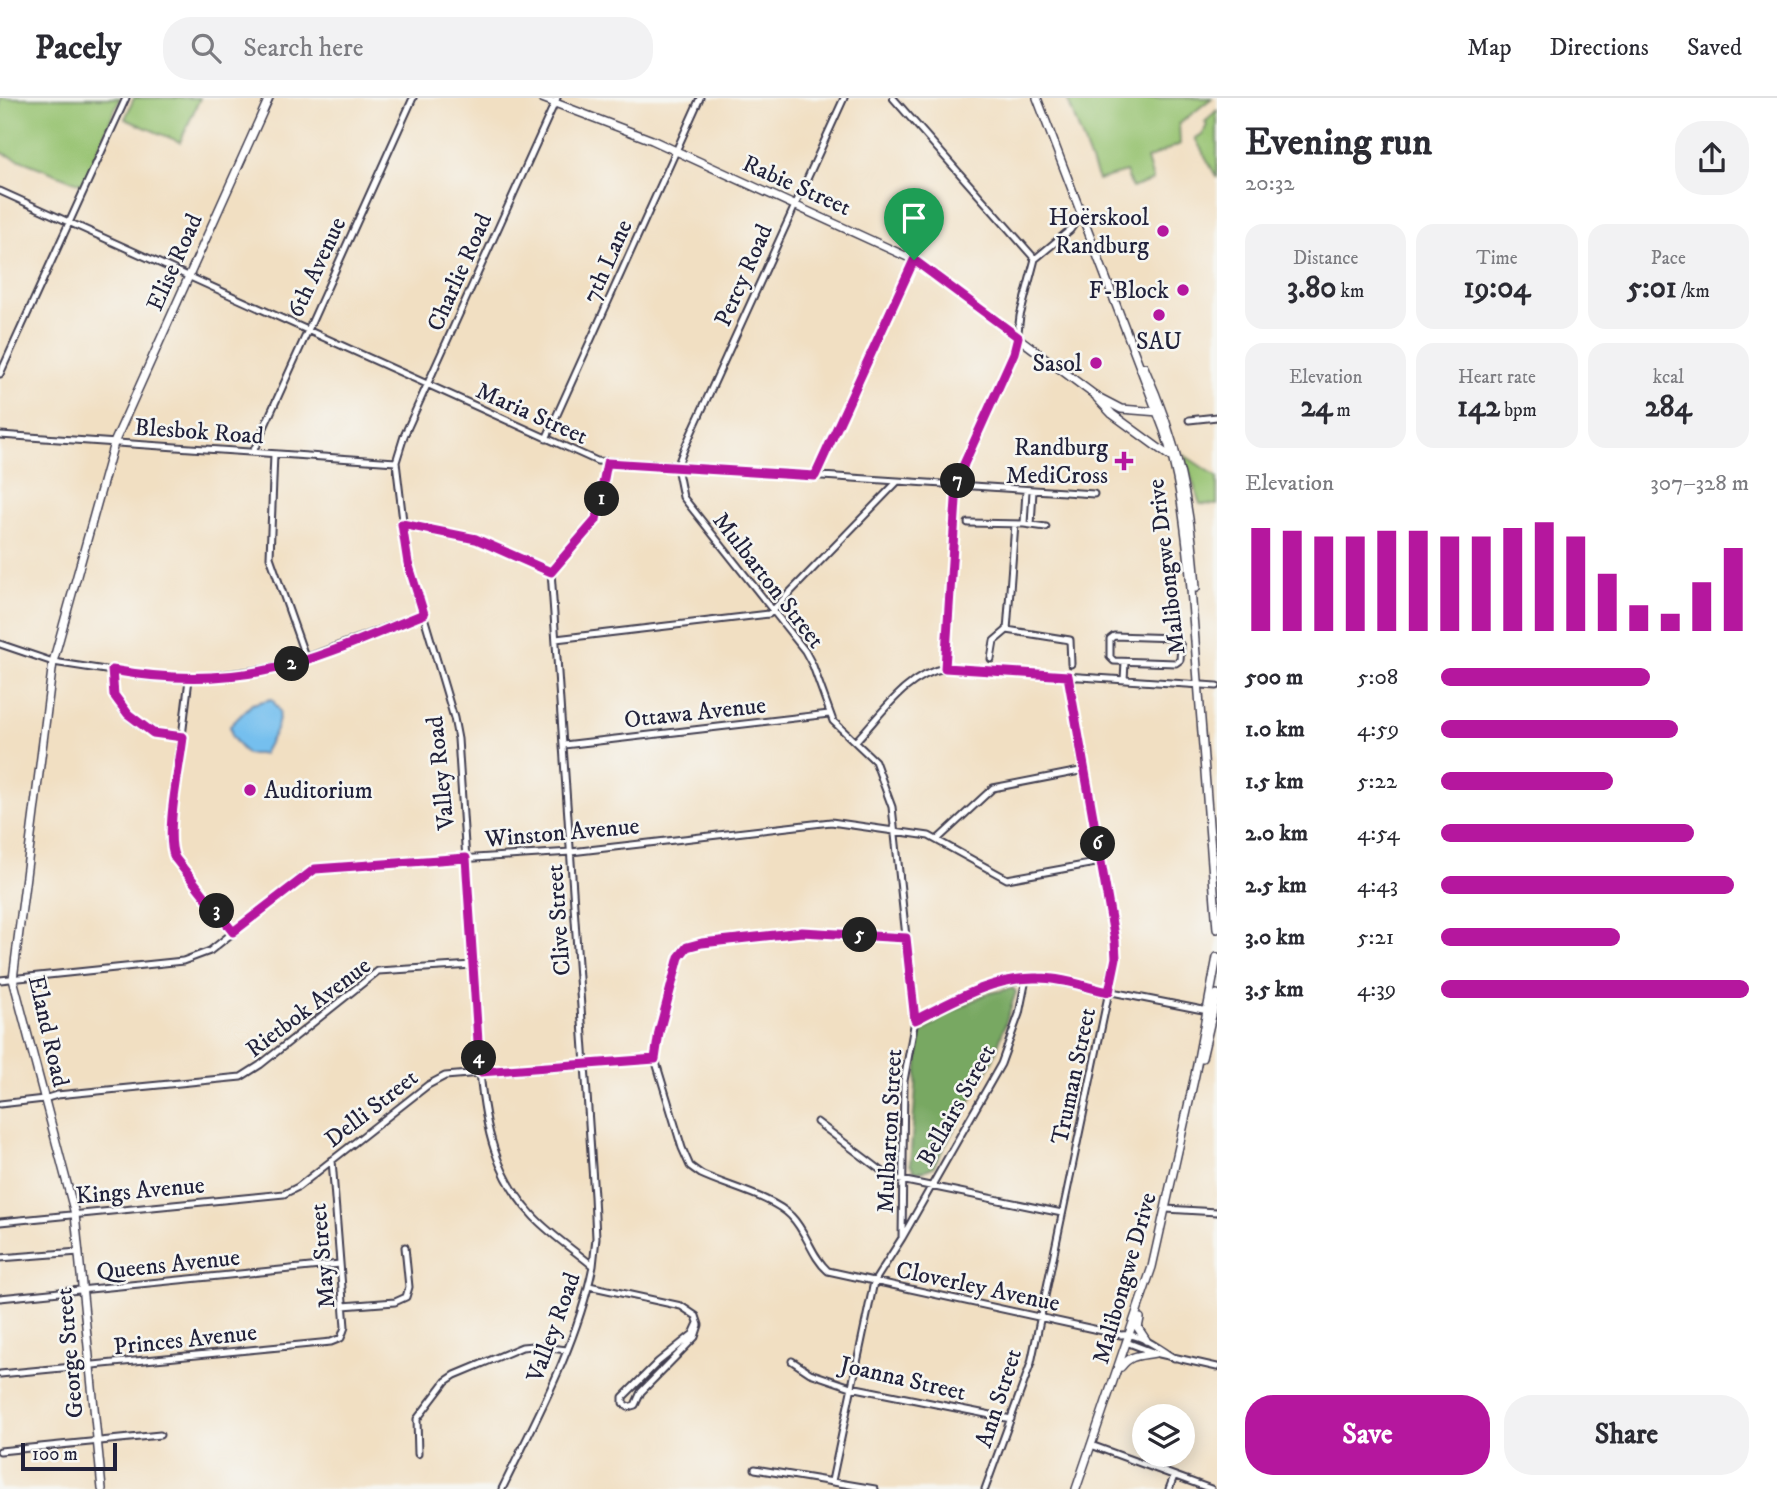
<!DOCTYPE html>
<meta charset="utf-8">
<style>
:root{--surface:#fff;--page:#f2f2f3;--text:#2b2b33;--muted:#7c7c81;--line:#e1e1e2;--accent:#b5179e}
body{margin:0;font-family:"IM FELL DW Pica",serif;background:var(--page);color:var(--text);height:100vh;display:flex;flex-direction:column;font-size:26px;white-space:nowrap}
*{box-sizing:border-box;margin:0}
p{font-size:23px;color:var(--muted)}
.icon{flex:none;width:38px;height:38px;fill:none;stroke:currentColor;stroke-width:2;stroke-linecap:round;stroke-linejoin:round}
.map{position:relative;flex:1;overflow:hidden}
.sheet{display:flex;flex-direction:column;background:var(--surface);width:560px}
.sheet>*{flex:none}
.controls{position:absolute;left:1132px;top:1306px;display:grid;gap:14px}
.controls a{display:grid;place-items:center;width:63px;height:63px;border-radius:50%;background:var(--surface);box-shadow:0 4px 18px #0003;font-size:35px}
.scale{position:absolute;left:21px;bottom:18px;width:96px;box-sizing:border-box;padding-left:7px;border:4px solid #22223b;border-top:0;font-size:19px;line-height:24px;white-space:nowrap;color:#22223b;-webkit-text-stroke:5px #f6f6f2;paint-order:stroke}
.pin{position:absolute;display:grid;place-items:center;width:60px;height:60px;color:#fff;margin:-72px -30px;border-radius:50% 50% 50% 0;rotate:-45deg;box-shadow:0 0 7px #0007}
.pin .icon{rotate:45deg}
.km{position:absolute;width:35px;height:35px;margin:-18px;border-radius:50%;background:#222;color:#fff;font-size:19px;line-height:35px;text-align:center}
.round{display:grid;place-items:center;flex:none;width:74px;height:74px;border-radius:28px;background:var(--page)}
.headline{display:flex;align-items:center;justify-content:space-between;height:119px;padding:0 28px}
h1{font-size:38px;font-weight:800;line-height:52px}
.metrics{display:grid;grid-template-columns:repeat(3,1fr);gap:10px;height:119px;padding:7px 28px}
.metrics div{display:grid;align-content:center;border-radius:18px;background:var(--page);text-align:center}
.metrics b{font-size:30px;font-weight:800}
.metrics small{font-size:19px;font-weight:400}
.metrics p{font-size:19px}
.chart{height:196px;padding:14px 28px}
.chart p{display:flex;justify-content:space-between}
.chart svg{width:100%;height:126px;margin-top:7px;stroke:var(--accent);stroke-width:6}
.cta{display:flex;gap:14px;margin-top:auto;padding:14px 28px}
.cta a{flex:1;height:80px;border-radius:28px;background:var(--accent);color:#fff;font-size:28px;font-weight:800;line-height:80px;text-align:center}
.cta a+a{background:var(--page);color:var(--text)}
ul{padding:0 28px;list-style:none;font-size:23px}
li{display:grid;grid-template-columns:112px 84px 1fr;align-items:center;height:52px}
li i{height:18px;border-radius:9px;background:var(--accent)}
header{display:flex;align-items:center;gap:42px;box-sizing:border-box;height:98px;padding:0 35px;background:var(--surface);border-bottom:2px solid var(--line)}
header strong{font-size:33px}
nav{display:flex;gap:38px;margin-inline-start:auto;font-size:24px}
.search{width:490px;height:63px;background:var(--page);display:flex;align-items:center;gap:18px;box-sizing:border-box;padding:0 24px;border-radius:28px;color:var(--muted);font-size:26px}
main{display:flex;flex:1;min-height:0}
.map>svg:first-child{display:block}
.green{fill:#96c26f;stroke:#5c7255;stroke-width:2}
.forest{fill:#78a862;stroke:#4d654e;stroke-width:2}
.water{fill:#75bfee;stroke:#4c7094;stroke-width:2}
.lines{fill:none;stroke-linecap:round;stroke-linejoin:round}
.street-casing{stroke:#413e4f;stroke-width:9}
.secondary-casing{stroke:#413e4f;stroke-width:10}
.street{stroke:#fff;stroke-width:5}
.secondary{stroke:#fff;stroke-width:7}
.route-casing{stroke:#fff;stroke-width:14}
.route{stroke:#b5179e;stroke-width:9}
.poi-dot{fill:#b5179e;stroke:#f6f6f2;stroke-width:2.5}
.labels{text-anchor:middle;stroke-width:5;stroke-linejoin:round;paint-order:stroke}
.street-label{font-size:24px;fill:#22223b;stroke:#f6f6f2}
.poi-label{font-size:24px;fill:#22223b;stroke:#f6f6f2;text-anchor:end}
</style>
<header>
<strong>Pacely</strong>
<div class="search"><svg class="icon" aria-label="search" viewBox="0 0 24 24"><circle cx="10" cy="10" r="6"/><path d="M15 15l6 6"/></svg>Search here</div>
<nav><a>Map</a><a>Directions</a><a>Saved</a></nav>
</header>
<main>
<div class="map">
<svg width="1217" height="1391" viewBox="0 0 1217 1391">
<rect width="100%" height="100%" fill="#f6f6f2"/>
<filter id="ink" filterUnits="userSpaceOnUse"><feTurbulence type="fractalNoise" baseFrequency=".0143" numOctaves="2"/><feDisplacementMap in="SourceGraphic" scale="14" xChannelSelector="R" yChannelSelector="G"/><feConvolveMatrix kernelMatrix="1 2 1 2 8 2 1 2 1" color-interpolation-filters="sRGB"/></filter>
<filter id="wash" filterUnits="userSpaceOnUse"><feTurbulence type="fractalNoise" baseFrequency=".00686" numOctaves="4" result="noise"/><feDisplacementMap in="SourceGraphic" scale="28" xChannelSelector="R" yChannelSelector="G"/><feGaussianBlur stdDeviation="1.57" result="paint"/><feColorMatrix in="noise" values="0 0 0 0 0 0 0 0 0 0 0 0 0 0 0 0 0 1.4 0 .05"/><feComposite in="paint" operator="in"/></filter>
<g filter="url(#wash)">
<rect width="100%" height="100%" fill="#f1dfc2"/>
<path class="green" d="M0 0H120L83 87 0 54Z
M134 0H200L180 44 125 21Z
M1067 0H1212L1179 26 1180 46 1147 61 1153 82 1132 90 1126 74 1098 82Z
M1217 12V80L1195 40 1203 36 1207 26 1205 24Z
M1184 357 1217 379V407L1200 406Z"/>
<path class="forest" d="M1013 890 1016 894 993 962 933 1069 924 1073H914L910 1066 920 937 945 918 985 896Z"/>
<path class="water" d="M272 601 280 614 277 630 263 656H246L232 639 230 628 252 606Z"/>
</g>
<g filter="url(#ink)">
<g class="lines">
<defs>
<path id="street" d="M844 0 684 351 677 369 683 399 805 553 813 568 833 623 875 663 892 709 915 922 904 983 902 1140
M893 0 1035 161
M0 93 597 363 1094 396
M0 276 126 0
M1189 322 1217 319
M0 337 396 364
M546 341 700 0
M253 354 413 0
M274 356 270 459 306 561
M815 378 914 162
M968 425 1024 426 1046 429
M402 426 476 441 551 473
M1024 426 1026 393
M1031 427 1033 393
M1007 532 1015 426
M1114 538 1175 540 1181 548 1180 562 1176 565 1114 563 1110 559V541Z
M556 541 769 516 897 384
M0 546 53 564 151 579 189 581 282 569 423 516
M991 561 994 543 1007 532 1070 542 1071 566
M945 570 957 387 964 366 1016 250 1020 218 1035 161 1070 132 1082 115
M112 573C111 617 143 636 183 639
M189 581 171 729 170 744 175 760 233 834
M1124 582 1125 564
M855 644C881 617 906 577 945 570L1217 588
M564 647 829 616
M938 741 993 690 1085 672
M907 840 802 834 702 845 687 849 681 855 659 934 655 961 682 1050 690 1068 701 1076C726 1088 773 1099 791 1118 807 1134 811 1158 828 1173L1121 1237C1141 1235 1158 1250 1174 1260
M0 882 183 863 210 853 305 777 319 770 571 754 831 724 929 738 1007 781 1101 764
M915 922 983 890 1036 879 1208 913
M0 1006 44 1001 57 997 241 979 260 967 378 873 473 867
M817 1024 891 1080 1062 1115
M1166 1111 1217 1114
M0 1124 284 1096 298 1089 428 987 445 978 655 961
M0 1160 79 1154
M593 1168 596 1140 594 1098 551 473 596 422 607 365
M589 1188 681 1208 696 1218 699 1227 695 1239 641 1294 635 1307 628 1309 623 1305V1299L658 1264 693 1236 698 1225
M0 1200 340 1166
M343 1208 395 1204 406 1199 409 1189 405 1149
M1126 1244 1155 1255 1217 1269
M792 1263 810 1275 851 1289 1011 1321
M0 1276 331 1244 341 1240 345 1229 332 1062
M1091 1347 1211 1391
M0 1353 160 1337
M418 1356 417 1321 446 1283 455 1277 522 1249 533 1248 567 1252
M755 1371 875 1391
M832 1383 874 1184 902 1140 1001 966 1019 916 1026 881
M502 1391C537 1319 577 1247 593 1168 574 1152 551 1137 534 1119 495 1078 485 1028 480 974L458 641 454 620 408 465 396 364 404 338 557 0
M985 1391 1031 1265 1116 860 1115 843 1068 578
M1169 1391 1174 1378"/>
<path id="secondary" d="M542 0 652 42 914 162 1096 298 1121 311 1159 314
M1037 0 1164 332C1179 375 1184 420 1189 465L1217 831
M1144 269C1178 344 1191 408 1196 490
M1097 300 1112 316 1172 360
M1202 960 1217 896
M1140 1220 1138 1230 1146 1242
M1121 1269C1131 1256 1140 1258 1155 1255
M102 1391 75 1116 13 881 53 564 114 345 269 0
M1076 1391 1152 1169 1195 977 1217 859"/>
</defs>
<use href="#street" class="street-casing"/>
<use href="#secondary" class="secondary-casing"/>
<use href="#street" class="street"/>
<use href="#secondary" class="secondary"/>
</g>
</g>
<g class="lines" filter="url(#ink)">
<defs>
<path id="route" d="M914 162 1018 239 1014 255 964 366 957 387 945 570 1068 578 1115 843 1116 860 1109 894C1086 889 1062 880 1039 880 994 878 953 903 915 922L906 840 802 834 702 845 687 849 679 859 659 934 655 961 480 974 466 760 315 771 233 834 175 760C164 737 180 668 183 639L153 635 128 616 114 597 112 572C168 582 222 583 277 570 327 558 376 535 424 516L408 465 402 426 476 441 551 474 596 422 607 365 815 378Z"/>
</defs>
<use href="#route" class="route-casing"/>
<use href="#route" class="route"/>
</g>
<g class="poi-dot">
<circle cx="1163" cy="133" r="7"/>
<circle cx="1183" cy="192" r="7"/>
<circle cx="1159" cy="217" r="7"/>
<circle cx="1096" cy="265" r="7"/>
<path d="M1120.5 352.5h7v7h7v7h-7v7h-7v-7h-7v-7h7z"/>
<circle cx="250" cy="692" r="7"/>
</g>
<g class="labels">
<g class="street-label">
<text transform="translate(797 87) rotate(24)" y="8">Rabie Street</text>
<text transform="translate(607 163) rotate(-66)" y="8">7th Lane</text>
<text transform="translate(174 164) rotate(-66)" y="8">Elise Road</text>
<text transform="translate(316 169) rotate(-65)" y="8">6th Avenue</text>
<text transform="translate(459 174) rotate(-66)" y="8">Charlie Road</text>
<text transform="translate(743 177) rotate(-66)" y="8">Percy Road</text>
<text transform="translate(532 315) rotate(24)" y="8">Maria Street</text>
<text transform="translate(199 333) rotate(4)" y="8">Blesbok Road</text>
<text transform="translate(1166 469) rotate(-97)" y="8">Malibongwe Drive</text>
<text transform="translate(769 482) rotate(52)" y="8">Mulbarton Street</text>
<text transform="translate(695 614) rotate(-6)" y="8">Ottawa Avenue</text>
<text transform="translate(440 675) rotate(-96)" y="8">Valley Road</text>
<text transform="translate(562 734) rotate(-5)" y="8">Winston Avenue</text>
<text transform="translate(558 822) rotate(-94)" y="8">Clive Street</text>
<text transform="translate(308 909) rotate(-37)" y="8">Rietbok Avenue</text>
<text transform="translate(49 933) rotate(77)" y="8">Eland Road</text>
<text transform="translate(1073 978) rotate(-78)" y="8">Truman Street</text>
<text transform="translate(956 1007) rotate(-61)" y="8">Bellairs Street</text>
<text transform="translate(371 1010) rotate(-38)" y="8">Delli Street</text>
<text transform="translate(889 1033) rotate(-87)" y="8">Mulbarton Street</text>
<text transform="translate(140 1092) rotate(-5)" y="8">Kings Avenue</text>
<text transform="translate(322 1158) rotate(-95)" y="8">May Street</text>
<text transform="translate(168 1166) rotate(-6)" y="8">Queens Avenue</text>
<text transform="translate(1124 1180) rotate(-74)" y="8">Malibongwe Drive</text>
<text transform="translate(978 1188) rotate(12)" y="8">Cloverley Avenue</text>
<text transform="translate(553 1229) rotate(-70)" y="8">Valley Road</text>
<text transform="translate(185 1241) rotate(-6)" y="8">Princes Avenue</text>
<text transform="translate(69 1255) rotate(-95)" y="8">George Street</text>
<text transform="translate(903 1280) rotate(13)" y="8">Joanna Street</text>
<text transform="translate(998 1300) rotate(-72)" y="8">Ann Street</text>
</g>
<g class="poi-label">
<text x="1149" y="127">Hoërskool<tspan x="1149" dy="28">Randburg</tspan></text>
<text x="1169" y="200">F-Block</text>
<text x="1159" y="251" text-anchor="middle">SAU</text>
<text x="1082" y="273">Sasol</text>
<text x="1108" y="357">Randburg<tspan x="1108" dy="28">MediCross</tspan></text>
<text x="264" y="700" text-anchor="start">Auditorium</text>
</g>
</g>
</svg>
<div class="controls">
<a><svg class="icon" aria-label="layers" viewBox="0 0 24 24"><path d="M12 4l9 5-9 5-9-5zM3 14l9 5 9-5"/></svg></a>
</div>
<div class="scale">100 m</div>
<div class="pin" style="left:914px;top:162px;background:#1e9e55"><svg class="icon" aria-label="arrive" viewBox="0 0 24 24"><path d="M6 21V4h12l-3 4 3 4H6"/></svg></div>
<b class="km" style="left:602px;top:401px">1</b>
<b class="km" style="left:292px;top:566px">2</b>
<b class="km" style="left:217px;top:813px">3</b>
<b class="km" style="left:479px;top:960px">4</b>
<b class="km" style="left:860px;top:837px">5</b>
<b class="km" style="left:1098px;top:746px">6</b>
<b class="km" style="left:958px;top:383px">7</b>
</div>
<section class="sheet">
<div class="headline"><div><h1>Evening run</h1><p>20:32</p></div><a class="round"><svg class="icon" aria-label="share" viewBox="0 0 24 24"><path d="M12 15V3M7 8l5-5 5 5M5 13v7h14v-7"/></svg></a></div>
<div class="metrics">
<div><p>Distance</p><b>3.80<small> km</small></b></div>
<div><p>Time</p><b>19:04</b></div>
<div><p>Pace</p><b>5:01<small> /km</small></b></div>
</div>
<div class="metrics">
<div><p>Elevation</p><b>24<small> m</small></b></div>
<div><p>Heart rate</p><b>142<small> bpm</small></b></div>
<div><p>kcal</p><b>284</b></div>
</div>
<div class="chart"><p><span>Elevation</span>307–328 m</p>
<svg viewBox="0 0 160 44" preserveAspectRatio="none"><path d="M5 44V8M15 44V9M25 44V11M35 44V11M45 44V9M55 44V9M65 44V11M75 44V11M85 44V8M95 44V6M105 44V11M115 44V24M125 44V35M135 44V38M145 44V27M155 44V15"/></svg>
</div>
<ul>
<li><b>500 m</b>5:08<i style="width:68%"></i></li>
<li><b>1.0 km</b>4:59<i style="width:77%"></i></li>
<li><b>1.5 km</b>5:22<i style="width:56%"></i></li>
<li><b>2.0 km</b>4:54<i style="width:82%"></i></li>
<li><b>2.5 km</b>4:43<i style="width:95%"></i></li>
<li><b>3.0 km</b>5:21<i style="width:58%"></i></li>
<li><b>3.5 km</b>4:39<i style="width:100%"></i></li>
</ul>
<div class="cta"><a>Save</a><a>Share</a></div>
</section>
</main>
